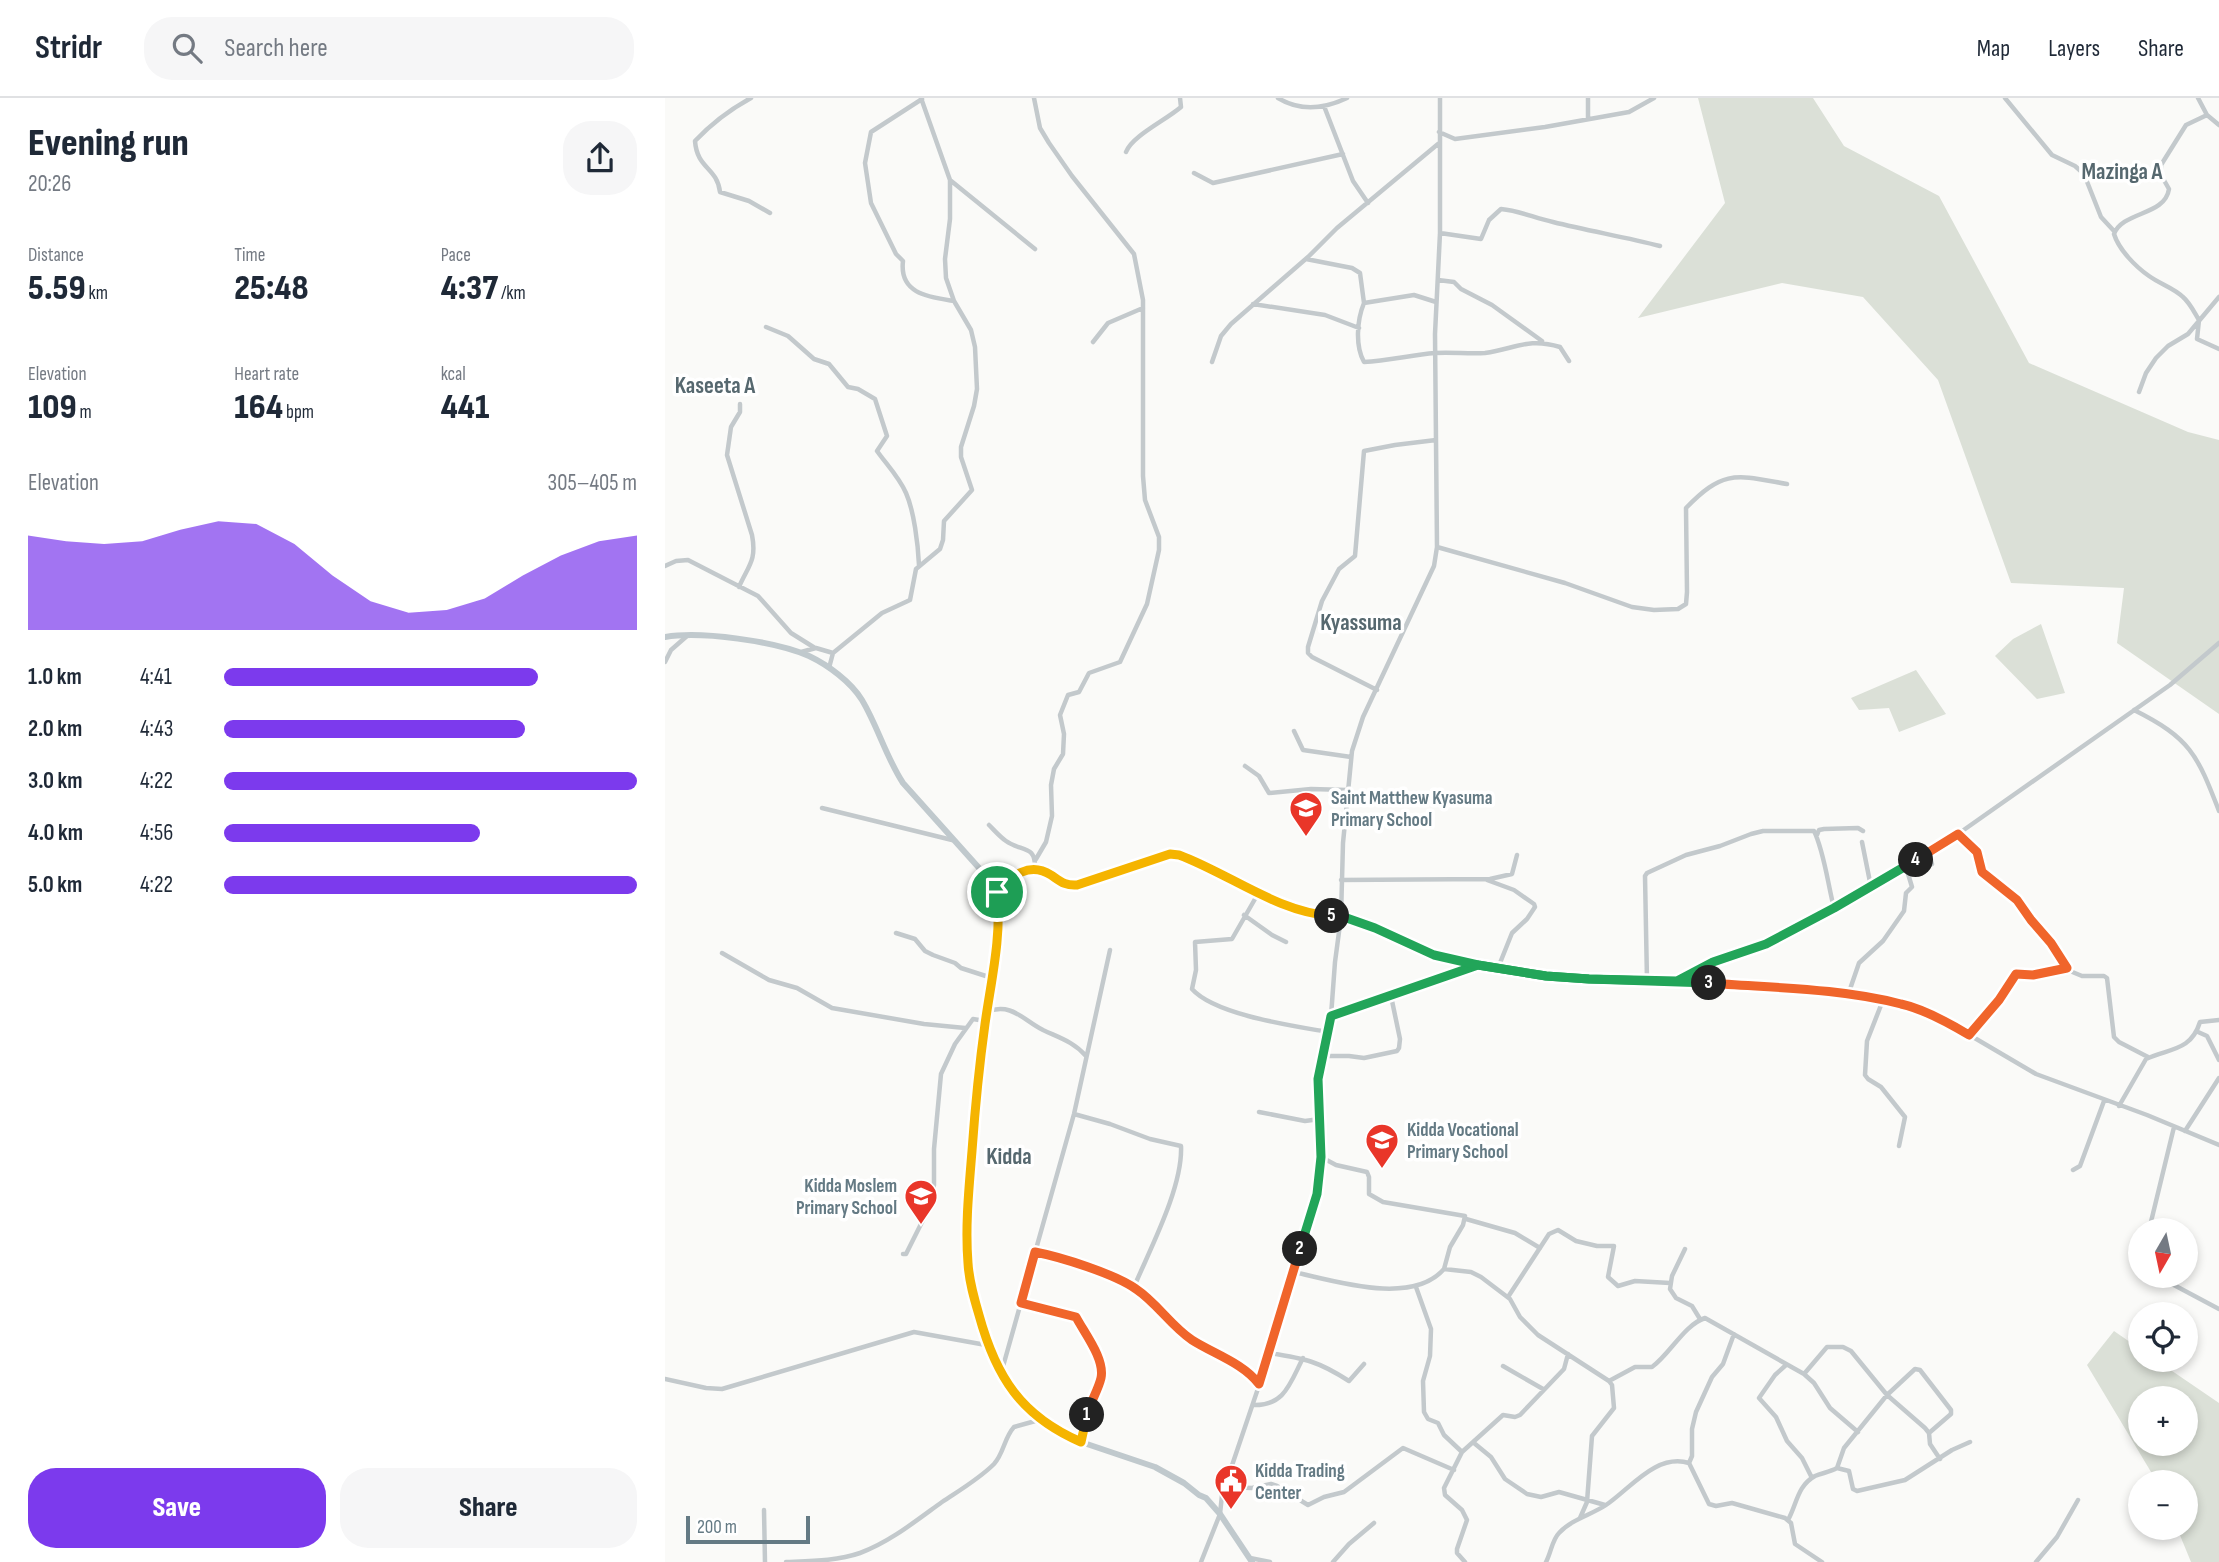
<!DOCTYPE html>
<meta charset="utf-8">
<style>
:root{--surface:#fff;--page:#f6f6f7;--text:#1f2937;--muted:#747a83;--line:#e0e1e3;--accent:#7c3aed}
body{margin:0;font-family:"Sofia Sans Condensed",sans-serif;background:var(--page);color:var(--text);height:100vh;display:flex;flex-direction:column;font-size:26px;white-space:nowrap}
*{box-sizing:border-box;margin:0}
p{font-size:23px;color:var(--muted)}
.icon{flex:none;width:38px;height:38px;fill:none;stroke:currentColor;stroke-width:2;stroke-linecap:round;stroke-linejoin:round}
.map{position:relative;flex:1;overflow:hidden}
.details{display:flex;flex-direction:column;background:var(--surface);width:665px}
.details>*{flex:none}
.needle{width:46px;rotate:189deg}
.tools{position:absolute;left:1463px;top:1120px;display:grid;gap:14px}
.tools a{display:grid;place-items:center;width:70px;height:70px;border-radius:50%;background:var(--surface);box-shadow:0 4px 10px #0003;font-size:35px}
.scale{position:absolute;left:21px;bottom:18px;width:124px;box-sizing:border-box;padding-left:7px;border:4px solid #647a84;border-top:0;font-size:19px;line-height:24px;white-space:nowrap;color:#647a84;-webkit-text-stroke:5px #fff;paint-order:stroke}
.pin{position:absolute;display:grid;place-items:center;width:60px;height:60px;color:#fff;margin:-30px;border:4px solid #fff;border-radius:50%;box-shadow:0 2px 7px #0007}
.km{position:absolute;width:35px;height:35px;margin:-18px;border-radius:50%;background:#222;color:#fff;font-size:19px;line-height:35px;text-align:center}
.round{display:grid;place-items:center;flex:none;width:74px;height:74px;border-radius:28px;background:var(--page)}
.headline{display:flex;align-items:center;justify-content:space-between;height:119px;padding:0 28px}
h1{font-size:38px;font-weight:800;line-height:52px}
.stats{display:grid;grid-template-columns:repeat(3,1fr);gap:10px;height:119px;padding:7px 28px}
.stats div{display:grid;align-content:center}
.stats b{font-size:35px;font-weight:800}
.stats small{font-size:19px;font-weight:400}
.stats p{font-size:19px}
.chart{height:196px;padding:14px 28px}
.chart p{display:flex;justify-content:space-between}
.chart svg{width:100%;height:126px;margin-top:7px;fill:var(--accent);opacity:.7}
.primary-button{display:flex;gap:14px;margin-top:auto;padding:14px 28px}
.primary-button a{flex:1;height:80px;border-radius:28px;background:var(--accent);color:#fff;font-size:28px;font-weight:800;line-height:80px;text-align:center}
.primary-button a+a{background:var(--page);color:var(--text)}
ul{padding:0 28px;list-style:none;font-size:23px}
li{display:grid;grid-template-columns:112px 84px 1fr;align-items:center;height:52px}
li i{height:18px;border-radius:9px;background:var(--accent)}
header{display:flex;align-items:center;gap:42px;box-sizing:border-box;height:98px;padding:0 35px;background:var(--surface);border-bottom:2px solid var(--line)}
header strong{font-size:33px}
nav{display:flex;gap:38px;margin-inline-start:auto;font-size:24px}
.search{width:490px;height:63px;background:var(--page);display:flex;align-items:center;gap:18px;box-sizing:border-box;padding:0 24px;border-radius:28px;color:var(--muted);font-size:26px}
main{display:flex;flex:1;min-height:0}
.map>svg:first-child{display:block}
.green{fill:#dbe0d7;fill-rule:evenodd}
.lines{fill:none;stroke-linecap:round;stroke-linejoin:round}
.street{stroke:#c3c9cc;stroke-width:4.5}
.secondary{stroke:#c0c9cd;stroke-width:6}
.split-1-casing{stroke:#fff;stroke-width:14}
.split-2-casing{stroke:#fff;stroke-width:14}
.split-3-casing{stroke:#fff;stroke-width:14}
.split-4-casing{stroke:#fff;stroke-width:14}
.split-5-casing{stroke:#fff;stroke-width:14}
.split-6-casing{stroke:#fff;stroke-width:14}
.split-1{stroke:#f5b400;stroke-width:9}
.split-2{stroke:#f0652b;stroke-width:9}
.split-3{stroke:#22a559;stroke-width:9}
.split-4{stroke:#f0652b;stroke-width:9}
.split-5{stroke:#22a559;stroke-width:9}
.split-6{stroke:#f5b400;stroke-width:9}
.labels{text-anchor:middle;stroke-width:7;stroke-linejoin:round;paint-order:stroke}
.poi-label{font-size:19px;font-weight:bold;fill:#647a84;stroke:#fff;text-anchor:start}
.quarter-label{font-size:23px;font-weight:bold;fill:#56686f;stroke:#fff}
</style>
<header>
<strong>Stridr</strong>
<div class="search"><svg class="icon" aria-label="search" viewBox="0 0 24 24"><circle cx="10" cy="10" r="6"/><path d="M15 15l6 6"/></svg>Search here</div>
<nav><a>Map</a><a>Layers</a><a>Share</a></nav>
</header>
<main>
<section class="details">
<div class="headline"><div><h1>Evening run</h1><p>20:26</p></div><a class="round"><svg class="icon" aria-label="share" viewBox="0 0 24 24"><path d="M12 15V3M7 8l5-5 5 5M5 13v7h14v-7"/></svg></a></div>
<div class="stats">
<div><p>Distance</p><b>5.59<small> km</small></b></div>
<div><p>Time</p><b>25:48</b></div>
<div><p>Pace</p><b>4:37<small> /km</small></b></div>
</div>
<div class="stats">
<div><p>Elevation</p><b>109<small> m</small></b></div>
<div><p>Heart rate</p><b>164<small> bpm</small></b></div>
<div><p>kcal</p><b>441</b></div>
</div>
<div class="chart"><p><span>Elevation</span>305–405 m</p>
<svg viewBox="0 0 160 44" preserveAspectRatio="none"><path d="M0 44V11L10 13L20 14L30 13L40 9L50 6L60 7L70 14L80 25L90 34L100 38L110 37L120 33L130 25L140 18L150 13L160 11V44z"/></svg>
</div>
<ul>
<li><b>1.0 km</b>4:41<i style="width:76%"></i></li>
<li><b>2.0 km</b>4:43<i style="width:73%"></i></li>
<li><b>3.0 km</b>4:22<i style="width:100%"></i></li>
<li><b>4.0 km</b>4:56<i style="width:62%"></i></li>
<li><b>5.0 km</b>4:22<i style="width:100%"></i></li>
</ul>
<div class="primary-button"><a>Save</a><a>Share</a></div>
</section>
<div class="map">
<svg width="1554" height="1464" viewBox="0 0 1554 1464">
<rect width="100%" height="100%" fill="#fafaf8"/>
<path class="green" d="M1033 0H1148L1179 48 1274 98 1364 265 1523 334 1554 342V616L1452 545 1459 490 1346 485 1273 282 1198 199 1117 185 973 220 1060 105Z
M1376 526 1400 595 1372 601 1330 558 1348 541Z
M1251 572 1281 616 1234 634 1224 610 1194 612 1186 600Z
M1449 1233 1475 1251V1262H1491L1554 1305V1464H1526L1512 1430H1521V1384H1492L1422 1267ZM1521 1300V1346H1475V1300Z"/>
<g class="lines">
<path class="street" d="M86 0C64 12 47 25 30 43 32 71 52 69 55 94L84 103 105 115
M369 0 375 30 384 45 407 78 469 156 478 202V378L480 402 494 439V452L482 506 455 564 424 575 414 594 403 597 395 617 399 636 398 656 389 671 386 687 387 718 381 744 371 761
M613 0C636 14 659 11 682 0
M1340 0 1387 57 1410 68 1419 76 1436 119 1449 133
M1533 0 1542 17 1554 27
M257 1 206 34 200 65 206 105 231 156 238 163C234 196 264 199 289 203
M659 8 688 83 703 105
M1542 17 1521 27 1496 67V77L1504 91C1500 118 1458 113 1449 136 1454 152 1471 169 1484 178 1495 186 1509 190 1518 199 1525 205 1529 214 1534 222L1532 241 1554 251
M923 20V0
M774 34 790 41 880 29 964 14 989 0
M461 54C467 38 501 22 516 9L515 0
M529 75 548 85 678 56
M285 82 370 151
M775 135 816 141 824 122 836 111C856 113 869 120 888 124 924 133 960 139 995 148
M641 161 687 170 695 175 699 205
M773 182 789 184 796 191 827 207 877 243
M771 204 749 197 699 205C692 222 690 248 699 264 723 263 746 257 770 255 787 254 804 256 820 255 850 251 863 239 895 249L904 263
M588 206 660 217 694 230
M101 229 123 238 149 261 164 266 183 289 193 291 210 301 222 338 212 353C222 367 234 379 241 395 249 413 253 446 254 467
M428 244 443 225 478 210
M547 264 556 238 566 226 643 159 672 130 773 46
M1474 294 1481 275 1491 260 1503 248 1523 236 1554 199
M772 449 900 485 967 509 989 512 1013 511 1021 506 1022 494 1021 410C1059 371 1071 377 1122 386
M0 468 11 463 23 462 93 498 126 535 150 550
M74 489C83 468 92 463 87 437L62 357 66 329 75 314V306
M136 554 151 550 168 555 217 515 245 502 251 471 275 451 278 442 279 423 307 392 296 359V349L309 308 312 291 310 249 306 232 289 203 281 180 280 161 285 121V82L256 0
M0 564 6 552 22 538
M164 570 168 555
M712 592 647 559 643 555V549L657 503 674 471 690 458 699 353 730 347 771 342
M1469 612C1525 640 1532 656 1554 713
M629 633 638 652 686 659
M580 668 594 678 604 695 646 691 682 692
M157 710 287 742
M324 727C329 732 335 739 341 743 356 754 371 746 370 771
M1293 736 1312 754 1317 774 1352 801 1405 873 1417 878H1439L1442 880 1449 939 1454 944 1483 959
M1152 737 1154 732 1159 731 1193 730 1198 733
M1197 744 1206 789
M1258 759H1265L1267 766
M676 782 825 781 847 776 852 757
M822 782 849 792 869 806 870 809 862 821 847 835 833 870
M332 793C377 746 375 788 412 787L505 756 514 757 637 813 676 819 725 836 769 857 812 867
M594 794 567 841 530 844 531 872 527 891C550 917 629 928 663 934
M579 817 607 837 621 844
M231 835 250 841 260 853 268 857 290 865 296 870 327 880
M57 855 104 882 132 890 167 910 259 926 300 930
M1013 882 1048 864 1101 846 1169 810 1293 736 1505 587 1554 545
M982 883 980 778 982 775 1021 757 1055 748 1086 736 1098 733H1149C1159 753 1163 787 1169 810
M1183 897 1194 865 1218 843 1239 813 1241 795 1247 789 1241 769
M1218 902 1202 943 1200 977 1203 981 1216 989 1240 1019 1234 1048
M321 914C347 904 358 922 378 932 395 940 409 944 421 958
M666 918 813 868 881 878 924 881 1012 883 1183 897 1218 902 1240 906 1296 932 1371 976 1482 1017 1554 1047
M1533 934 1542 938 1554 962
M1305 937 1334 902 1351 876 1368 877 1402 870
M658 958H684L699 960 732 953 734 950 735 941 726 898
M1454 1008 1481 961C1505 950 1526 953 1535 924L1554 922
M594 1014 640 1023 655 1021
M409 1016 445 1026 485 1041 516 1048C518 1089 485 1151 469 1189
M1520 1033 1554 980
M656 1059 671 1067 702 1074 704 1079V1096L718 1104 800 1118 798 1127 785 1149 779 1171
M1408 1072 1415 1068 1439 1003
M801 1121 850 1135 875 1150
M1484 1132 1509 1029
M1020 1151 1007 1178 1005 1191 1011 1200 1027 1208 1035 1221
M370 1154C396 1159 451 1176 471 1191 492 1205 506 1227 527 1242 548 1256 578 1264 594 1285
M238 1156H241L258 1122 269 1087V1051L276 976 290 946 308 921 320 923
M629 1174C670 1183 747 1208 779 1171L806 1174 816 1179 845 1201 855 1219 873 1237 944 1283 947 1287 949 1310 927 1338 922 1404 915 1420
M1492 1178 1554 1211
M751 1189 766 1231 765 1258 758 1283 759 1314 763 1321 773 1325 779 1337 797 1354
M843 1199 884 1136 893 1132 911 1143 932 1148H949L943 1179 953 1188 970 1183 1005 1185
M356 1205 381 1213 408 1217 433 1260 437 1272 434 1287 424 1308 416 1344
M605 1255C641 1261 653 1263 684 1283L699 1266
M1121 1267 1110 1277 1094 1300 1111 1319 1122 1343 1137 1360 1147 1380
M838 1268 878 1291
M337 1272 409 1016 445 852
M1139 1276 1162 1249H1178L1186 1253 1222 1297 1260 1330 1264 1335 1265 1346 1275 1361
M0 1281 41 1290 57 1291 249 1234 321 1247
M944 1283 970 1269H987C1005 1256 1019 1227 1040 1220L1139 1276 1149 1285 1165 1310 1193 1334
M588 1307C620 1308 625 1285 638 1260
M809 1345 826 1359 840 1381 862 1396 876 1399 894 1394 940 1407
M1024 1365 1044 1406 1051 1408 1067 1405 1120 1420 1126 1425 1130 1446 1157 1464
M1172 1370 1184 1373 1188 1391 1192 1393 1240 1382 1287 1352 1305 1344
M560 1389 587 1390 606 1386 612 1388 643 1407 659 1399 679 1394 738 1350 789 1372
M99 1412 100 1464
M1123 1422C1132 1406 1132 1388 1150 1378 1157 1375 1165 1374 1172 1370L1179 1350 1222 1297 1250 1271 1255 1272 1286 1312V1316L1264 1335
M585 1460 605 1464
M121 1464C145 1463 172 1463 195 1455 225 1444 252 1422 277 1404 295 1392 314 1381 329 1366 339 1355 339 1340 349 1329L374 1322
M536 1464 555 1416 557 1397 605 1255 652 1096 656 1051 653 981 666 918 670 864 676 819 678 745 687 653 698 619 769 468 772 449 770 236 775 135V0
M668 1464 684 1446 709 1425
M800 1464 792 1455V1451L802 1422 797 1412 780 1397 779 1390 797 1354 838 1317 850 1319 855 1317 899 1271 903 1256
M881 1464C886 1455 887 1442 894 1435 907 1421 926 1417 941 1407 965 1391 991 1355 1024 1365L1027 1358V1331L1031 1314 1047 1279 1058 1266 1069 1236
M1371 1464 1392 1439 1413 1402"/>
<path class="secondary" d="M0 539C36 533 110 543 144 558 163 567 186 584 197 602 213 629 221 659 238 685L323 780 332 794 333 826 311 990 303 1139V1165L306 1188 322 1247 350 1297 375 1322 391 1333 416 1344 490 1369 519 1385 534 1397 541 1400 555 1416 587 1464"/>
</g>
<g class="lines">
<defs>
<path id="split-1" d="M332 794C337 838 326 883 320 926 314 969 310 1011 307 1053 304 1090 300 1128 303 1165 304 1183 309 1200 314 1217 331 1279 356 1318 416 1344L422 1317"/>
<path id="split-2" d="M422 1317C425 1304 433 1293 436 1280 440 1261 420 1236 411 1219L356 1205 370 1154C396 1159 450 1176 471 1191 492 1205 506 1228 527 1242 549 1256 578 1265 594 1286L635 1151"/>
<path id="split-3" d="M635 1151 652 1096 656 1059 653 981 666 918 813 867 881 878 924 881 1044 885"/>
<path id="split-4" d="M1044 885C1107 890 1174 890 1236 906 1259 911 1284 925 1304 937L1334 902 1351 876 1368 877 1402 870 1386 845 1366 822 1352 802 1317 774 1312 754 1293 736 1251 762"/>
<path id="split-5" d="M667 818H676L710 830 769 857 813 867 881 878 924 881 1012 883 1048 864 1101 846 1169 810 1251 762"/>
<path id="split-6" d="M332 794C347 778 364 763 386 777 395 783 400 788 412 787L505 756 514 757C565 776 612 814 667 818"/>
</defs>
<use href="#split-1" class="split-1-casing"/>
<use href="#split-2" class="split-2-casing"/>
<use href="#split-3" class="split-3-casing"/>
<use href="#split-4" class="split-4-casing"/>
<use href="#split-5" class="split-5-casing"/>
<use href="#split-6" class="split-6-casing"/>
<use href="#split-1" class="split-1"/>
<use href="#split-2" class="split-2"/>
<use href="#split-3" class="split-3"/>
<use href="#split-4" class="split-4"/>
<use href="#split-5" class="split-5"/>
<use href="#split-6" class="split-6"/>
</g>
<defs>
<symbol id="school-pin" viewBox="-11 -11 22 30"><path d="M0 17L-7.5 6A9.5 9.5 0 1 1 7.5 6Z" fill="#e93629" stroke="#fff"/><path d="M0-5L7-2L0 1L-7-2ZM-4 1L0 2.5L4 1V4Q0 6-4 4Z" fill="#fff"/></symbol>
<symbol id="civic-pin" viewBox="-11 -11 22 30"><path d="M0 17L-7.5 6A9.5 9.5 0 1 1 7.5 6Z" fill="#e93629" stroke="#fff"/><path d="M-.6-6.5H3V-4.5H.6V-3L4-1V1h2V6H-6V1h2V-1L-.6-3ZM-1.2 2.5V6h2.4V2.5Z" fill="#fff"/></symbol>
</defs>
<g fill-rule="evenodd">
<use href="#school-pin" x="622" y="691" width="38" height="52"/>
<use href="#school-pin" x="698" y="1023" width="38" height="52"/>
<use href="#school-pin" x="237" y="1079" width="38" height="52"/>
<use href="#civic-pin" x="547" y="1364" width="38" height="52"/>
</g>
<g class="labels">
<g class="poi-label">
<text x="666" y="706">Saint Matthew Kyasuma<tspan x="666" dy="22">Primary School</tspan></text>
<text x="742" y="1038">Kidda Vocational<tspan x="742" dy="22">Primary School</tspan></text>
<text x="232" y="1094" text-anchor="end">Kidda Moslem<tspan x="232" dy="22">Primary School</tspan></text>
<text x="590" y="1379">Kidda Trading<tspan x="590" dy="22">Center</tspan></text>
</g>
<g class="quarter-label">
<text x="1457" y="81">Mazinga A</text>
<text x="50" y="295">Kaseeta A</text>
<text x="696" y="532">Kyassuma</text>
<text x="344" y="1066">Kidda</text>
</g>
</g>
</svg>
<div class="tools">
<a><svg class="needle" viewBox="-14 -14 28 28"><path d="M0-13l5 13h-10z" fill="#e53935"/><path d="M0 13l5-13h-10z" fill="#747a83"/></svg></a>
<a><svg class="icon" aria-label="locate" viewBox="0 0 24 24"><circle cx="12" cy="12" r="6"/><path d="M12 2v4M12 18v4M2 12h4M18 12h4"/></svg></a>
<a>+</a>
<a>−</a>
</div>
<div class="scale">200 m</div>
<div class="pin" style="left:332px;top:794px;background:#1e9e55"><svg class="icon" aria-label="arrive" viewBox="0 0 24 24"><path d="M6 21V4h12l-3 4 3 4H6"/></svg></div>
<b class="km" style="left:422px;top:1317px">1</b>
<b class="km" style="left:635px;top:1151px">2</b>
<b class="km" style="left:1044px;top:885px">3</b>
<b class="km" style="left:1251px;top:762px">4</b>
<b class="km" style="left:667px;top:818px">5</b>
</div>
</main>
